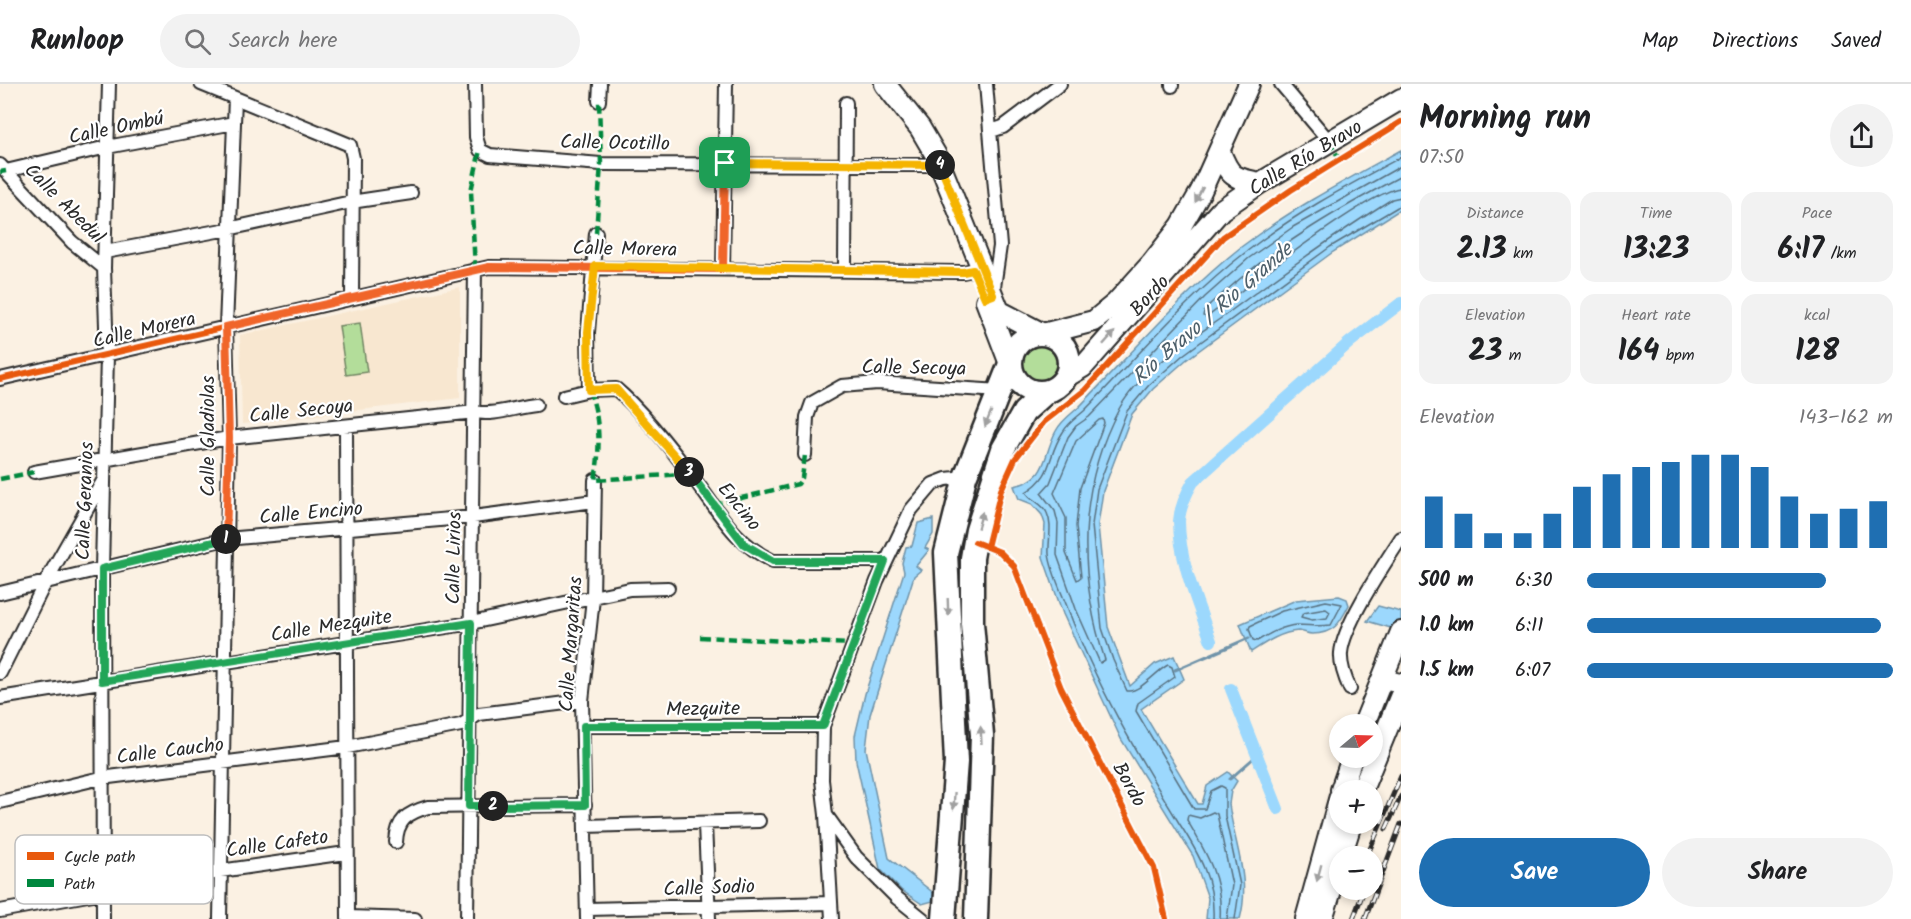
<!DOCTYPE html>
<meta charset="utf-8">
<style>
:root{--surface:#fff;--page:#f2f2f2;--text:#202124;--muted:#757577;--line:#e0e0e0;--accent:#1f6fb2}
body{margin:0;font-family:Kalam,sans-serif;background:var(--page);color:var(--text);height:100vh;display:flex;flex-direction:column;font-size:22px;white-space:nowrap}
*{box-sizing:border-box;margin:0}
p{font-size:20px;color:var(--muted)}
.icon{flex:none;width:33px;height:33px;fill:none;stroke:currentColor;stroke-width:2;stroke-linecap:round;stroke-linejoin:round}
.map{position:relative;flex:1;overflow:hidden}
.details{display:flex;flex-direction:column;background:var(--surface);width:510px}
.details>*{flex:none}
.needle{width:39px;rotate:71deg}
.buttons{position:absolute;left:1329px;top:630px;display:grid;gap:12px}
.buttons a{display:grid;place-items:center;width:54px;height:54px;border-radius:50%;background:var(--surface);box-shadow:0 3px 9px #0003;font-size:30px}
.pin{position:absolute;display:grid;place-items:center;width:51px;height:51px;color:#fff;margin:-26px;border-radius:12px;box-shadow:0 3px 9px #0006}
.km{position:absolute;width:30px;height:30px;margin:-15px;border-radius:50%;background:#222;color:#fff;font-size:16px;line-height:30px;text-align:center}
.round{display:grid;place-items:center;flex:none;width:63px;height:63px;border-radius:32px;background:var(--page)}
.overview{display:flex;align-items:center;justify-content:space-between;height:102px;padding:0 18px}
h1{font-size:33px;font-weight:700;line-height:45px}
.metrics{display:grid;grid-template-columns:repeat(3,1fr);gap:9px;height:102px;padding:6px 18px}
.metrics div{display:grid;align-content:center;border-radius:15px;background:var(--page);text-align:center}
.metrics b{font-size:30px;font-weight:700}
.metrics small{font-size:16px;font-weight:400}
.metrics p{font-size:16px}
.chart{height:168px;padding:12px 18px}
.chart p{display:flex;justify-content:space-between}
.chart svg{width:100%;height:108px;margin-top:6px;stroke:var(--accent);stroke-width:6}
.primary-button{display:flex;gap:12px;margin-top:auto;padding:12px 18px}
.primary-button a{flex:1;height:69px;border-radius:36px;background:var(--accent);color:#fff;font-size:24px;font-weight:700;line-height:69px;text-align:center}
.primary-button a+a{background:var(--page);color:var(--text)}
ul{padding:0 18px;list-style:none;font-size:20px}
li{display:grid;grid-template-columns:96px 72px 1fr;align-items:center;height:45px}
li i{height:15px;border-radius:8px;background:var(--accent)}
header{display:flex;align-items:center;gap:36px;box-sizing:border-box;height:84px;padding:0 30px;background:var(--surface);border-bottom:2px solid var(--line)}
header strong{font-size:28px}
nav{display:flex;gap:33px;margin-inline-start:auto;font-size:21px}
.search{width:420px;height:54px;background:var(--page);display:flex;align-items:center;gap:15px;box-sizing:border-box;padding:0 21px;border-radius:33px;color:var(--muted);font-size:22px}
main{display:flex;flex:1;min-height:0}
.map>svg:first-child{display:block}
.built{fill:#f8e7d0}
.green{fill:#b3dd9a;stroke:#6f8462;stroke-width:1.5}
.water{fill:#9cd8fd;stroke:#6f93a9;stroke-width:1.5}
.lines{fill:none;stroke-linecap:round;stroke-linejoin:round}
.shore{stroke:#58707f;stroke-width:1.5}
.stream{stroke:#6f93a9;stroke-width:3}
.canal{stroke:#9cd8fd;stroke-width:12}
.street-casing{stroke:#2b2b2b;stroke-width:16}
.secondary-casing{stroke:#2b2b2b;stroke-width:22}
.primary-casing{stroke:#2b2b2b;stroke-width:24}
.highway-casing{stroke:#2b2b2b;stroke-width:27}
.street{stroke:#fff;stroke-width:12}
.secondary{stroke:#fff;stroke-width:18}
.primary{stroke:#fff;stroke-width:20}
.highway{stroke:#fff;stroke-width:22}
.rail-casing{stroke:#2b2b2b;stroke-width:5}
.rail{stroke:#fff;stroke-width:3;stroke-dasharray:9;stroke-linecap:butt}
.quiet{stroke:#00873e;stroke-width:4.5;stroke-dasharray:9 4.5;stroke-linecap:butt}
.cycleway-casing{stroke:#fff;stroke-width:10}
.cycleway{stroke:#e8590c;stroke-width:6}
.oneway{fill:#a0a0a0}
.split-1-casing{stroke:#fff;stroke-width:12}
.split-2-casing{stroke:#fff;stroke-width:12}
.split-3-casing{stroke:#fff;stroke-width:12}
.split-4-casing{stroke:#fff;stroke-width:12}
.split-5-casing{stroke:#fff;stroke-width:12}
.split-1{stroke:#f0652b;stroke-width:8}
.split-2{stroke:#22a559;stroke-width:8}
.split-3{stroke:#22a559;stroke-width:8}
.split-4{stroke:#f5b400;stroke-width:8}
.split-5{stroke:#f5b400;stroke-width:8}
.labels{text-anchor:middle;stroke-width:4.5;stroke-linejoin:round;paint-order:stroke}
.street-label{font-size:20px;fill:#2b2b2b;stroke:#fff}
.water-label{font-size:21px;font-style:italic;fill:#4d5f6a;stroke:#fff}
.key{fill:#fff;stroke:#bfbfbf;stroke-width:1.5}
.key-label{font-size:16px;fill:#2b2b2b}
</style>
<header>
<strong>Runloop</strong>
<div class="search"><svg class="icon" aria-label="search" viewBox="0 0 24 24"><circle cx="10" cy="10" r="6"/><path d="M15 15l6 6"/></svg>Search here</div>
<nav><a>Map</a><a>Directions</a><a>Saved</a></nav>
</header>
<main>
<div class="map">
<svg width="1401" height="835" viewBox="0 0 1401 835">
<rect width="100%" height="100%" fill="#fbf1e3"/>
<filter id="ink" filterUnits="userSpaceOnUse"><feTurbulence type="fractalNoise" baseFrequency=".0167" numOctaves="2"/><feDisplacementMap in="SourceGraphic" scale="12" xChannelSelector="R" yChannelSelector="G"/><feConvolveMatrix kernelMatrix="1 2 1 2 8 2 1 2 1" color-interpolation-filters="sRGB"/></filter>
<g filter="url(#ink)">
<path class="built" d="M460 203V314L242 340 240 251Z"/>
<path class="green" d="M360 239 367 288 346 291 339 242Z
M1022 279a17 17 0 1 1 34 0a17 17 0 1 1-34 0Z"/>
<path class="water" d="M1401 66V125L1333 168 1186 276 1153 305 1132 330 1103 407 1098 441 1108 543 1130 602 1155 580 1174 572 1184 595 1141 625 1198 720H1202L1207 702 1228 688 1237 697 1231 707 1229 720C1234 760 1251 794 1240 835H1206L1208 814 1193 772 1121 655 1063 530 1043 473 1045 440 1042 431 1032 420 1019 415 1014 402C1049 395 1042 373 1056 347 1061 337 1071 330 1079 323 1132 269 1182 210 1241 163 1291 125 1346 96 1401 66Z
M933 435V450L925 464 929 466 916 482 921 486 914 492 870 631 866 665 889 774 935 810 933 817 922 820 901 806 880 785 856 677 855 652 865 610 904 488 902 479 906 463 912 462 918 439Z
M1339 512 1347 515 1349 521C1340 539 1334 550 1312 550 1307 550 1303 547 1298 547 1281 548 1265 559 1251 568L1240 540 1296 516Z
M1378 522 1401 528V547L1367 537Z"/>
<g class="lines">
<path class="shore" d="M1401 82 1293 143 1249 174 1205 213 1089 333 1076 342 1068 353 1050 399 1041 409 1055 427 1058 439 1057 471 1076 525 1100 579 1105 576C1078 492 1077 404 1119 325 1139 288 1190 256 1224 232 1279 191 1334 151 1392 115L1401 113
M1401 92C1339 125 1280 159 1227 206 1219 213 1204 222 1203 232L1207 233C1239 209 1371 105 1401 104
M1103 335 1104 339 1080 404 1076 442 1081 493 1077 496 1066 469V434L1054 409 1076 357 1099 336Z
M1326 517 1342 520 1331 541C1316 543 1310 541 1297 541 1282 542 1269 550 1257 557L1253 556 1249 545 1250 542 1282 527Z
M1326 525 1330 528 1327 534 1312 536 1301 533 1303 529Z
M1213 835C1215 798 1199 770 1179 739 1137 670 1096 601 1068 525 1062 509 1051 487 1049 470 1048 456 1053 442 1047 429 1043 419 1030 416 1026 408 1055 390 1046 373 1063 348 1068 339 1076 334 1084 327 1136 274 1186 214 1246 168 1294 130 1347 102 1401 73
M1220 835C1223 796 1206 768 1187 736L1188 731 1200 734 1213 728 1217 730 1232 801 1227 835
M1235 835 1240 801 1225 732V704L1221 702 1211 707 1205 725H1194L1136 627 1138 619 1175 593 1172 583 1168 581C1156 587 1140 609 1127 607L1113 576 1102 544 1092 441 1097 405 1127 327 1149 301 1183 271 1330 163 1401 121"/>
<path class="stream" d="M1175 586 1249 554
M1230 695 1256 672"/>
<path class="canal" d="M1211 557C1198 520 1179 477 1179 437 1180 423 1186 410 1193 398L1350 258 1401 219
M1231 605 1278 725"/>
<defs>
<path id="street" d="M201 0 350 61 353 74 352 214
M475 0 476 53 480 66 490 71 601 80 940 81
M986 0 1000 162 993 210
M1172 0V2
M1281 0 1329 57
M599 17 600 0
M991 47 1003 43 1060 0
M0 81 72 158 104 184
M6 87 107 63 234 39
M105 168 228 145 351 118 411 109
M723 185 726 0
M845 185 846 19
M0 295 489 183 963 188 973 186
M589 306 588 248 596 149
M564 312 589 306 616 305C641 326 677 372 697 399 722 432 735 459 773 477H885
M346 342 348 835
M805 371 807 333 812 319 842 302 877 299 1000 307
M34 388 229 354 475 328C494 332 516 323 536 321
M0 509 226 455 473 433 594 417
M0 589 45 499 103 397
M1350 605C1345 594 1340 581 1341 569 1343 541 1385 479 1401 454
M0 614 471 539 630 505 668 504
M584 642H823
M0 718 101 694 347 663 461 641 479 630 582 617
M826 731 832 835
M705 740 709 835
M585 742 759 737
M396 758C397 736 407 729 428 723L585 721
M588 825 831 819
M0 827 220 787 346 769
M348 833 415 835
M103 835 102 485 107 271 104 184 109 0
M220 835 229 354 226 243 235 14
M467 835 475 185
M587 835 582 617 593 514 595 396
M923 835 897 814 856 773 826 731 822 696 823 642 877 497 911 426 933 400 946 395 965 393"/>
<path id="secondary" d="M1382 595 1401 599"/>
<path id="primary" d="M885 0 920 44 937 73 999 227 1043 250 1094 237 1116 219 1152 179 1181 142 1201 107 1249 0
M1220 68C1230 93 1233 94 1260 99
M986 217 1010 280
M1066 293 1083 283 1221 126 1260 99 1401 15
M1364 640 1401 548
M1341 706 1352 674
M1362 706 1401 611
M1341 772 1351 740
M1306 835 1340 712
M1322 835 1340 777"/>
<path id="highway" d="M1011 279a29 29 0 1 1 58 0a29 29 0 1 1-58 0Z
M944 835 956 678 946 469 965 393 1010 280
M976 835 982 651 972 539V474L977 446 1003 365 1024 328 1045 309"/>
</defs>
<use href="#street" class="street-casing"/>
<use href="#secondary" class="secondary-casing"/>
<use href="#primary" class="primary-casing"/>
<use href="#highway" class="highway-casing"/>
<use href="#street" class="street"/>
<use href="#secondary" class="secondary"/>
<use href="#primary" class="primary"/>
<use href="#highway" class="highway"/>
<defs>
<path id="rail" d="M1386 745 1401 712
M1367 772 1401 692
M1353 835 1364 806
M1365 835 1401 740"/>
</defs>
<use href="#rail" class="rail-casing"/>
<use href="#rail" class="rail"/>
<path class="quiet" d="M1329 57 1340 76
M0 88 6 87
M596 149 601 80 599 17
M475 185 471 107 480 66
M589 306C601 335 600 367 595 396L682 390 688 386
M0 395 34 388
M713 421 798 400 802 394 805 371
M700 553 852 560"/>
<defs>
<path id="cycleway" d="M0 295 489 183 963 188 973 186
M975 458 1000 468 1014 482 1061 604 1154 784 1166 835
M987 463 1001 406 1015 375 1044 338 1085 306 1223 153 1291 106 1401 38"/>
</defs>
<use href="#cycleway" class="cycleway-casing"/>
<use href="#cycleway" class="cycleway"/>
</g>
<defs><path id="oneway-solid" d="M-6-.8H1V-3.2L6.5 0L1 3.2V.8H-6Z" transform="scale(1.5)"/></defs>
<g class="oneway">
<use href="#oneway-solid" transform="translate(1199 111) rotate(118)"/>
<use href="#oneway-solid" transform="translate(1109 254) rotate(-48)"/>
<use href="#oneway-solid" transform="translate(988 335) rotate(112)"/>
<use href="#oneway-solid" transform="translate(980 436) rotate(-74)"/>
<use href="#oneway-solid" transform="translate(948 523) rotate(88)"/>
<use href="#oneway-solid" transform="translate(981 651) rotate(-93)"/>
<use href="#oneway-solid" transform="translate(954 717) rotate(94)"/>
<use href="#oneway-solid" transform="translate(1319 789) rotate(105)"/>
</g>
</g>
<g class="lines" filter="url(#ink)">
<defs>
<path id="split-1" d="M226 455 229 354 226 243 489 183 723 185 725 79"/>
<path id="split-2" d="M226 455 102 485V597L471 539 469 722H493"/>
<path id="split-3" d="M493 722 585 721 584 642H823L885 477H773L744 460 689 388"/>
<path id="split-4" d="M689 388 616 305 589 306 588 248 595 182 963 188 973 186 985 214 993 211 940 81"/>
<path id="split-5" d="M725 79 940 81"/>
</defs>
<use href="#split-1" class="split-1-casing"/>
<use href="#split-2" class="split-2-casing"/>
<use href="#split-3" class="split-3-casing"/>
<use href="#split-4" class="split-4-casing"/>
<use href="#split-5" class="split-5-casing"/>
<use href="#split-1" class="split-1"/>
<use href="#split-2" class="split-2"/>
<use href="#split-3" class="split-3"/>
<use href="#split-4" class="split-4"/>
<use href="#split-5" class="split-5"/>
</g>
<g class="labels">
<g class="street-label">
<text transform="translate(116 43) rotate(-12)" y="7">Calle Ombú</text>
<text transform="translate(615 58) rotate(1)" y="7">Calle Ocotillo</text>
<text transform="translate(1305 73) rotate(-31)" y="7">Calle Río Bravo</text>
<text transform="translate(65 119) rotate(45)" y="7">Calle Abedul</text>
<text transform="translate(625 164) rotate(1)" y="7">Calle Morera</text>
<text transform="translate(1149 211) rotate(-47)" y="7">Bordo</text>
<text transform="translate(144 245) rotate(-13)" y="7">Calle Morera</text>
<text transform="translate(914 283) rotate(1)" y="7">Calle Secoya</text>
<text transform="translate(301 326) rotate(-6)" y="7">Calle Secoya</text>
<text transform="translate(207 352) rotate(-90)" y="7">Calle Gladiolas</text>
<text transform="translate(84 417) rotate(-88)" y="7">Calle Geranios</text>
<text transform="translate(740 422) rotate(51)" y="7">Encino</text>
<text transform="translate(311 428) rotate(-5)" y="7">Calle Encino</text>
<text transform="translate(453 474) rotate(-89)" y="7">Calle Lirios</text>
<text transform="translate(331 541) rotate(-9)" y="7">Calle Mezquite</text>
<text transform="translate(570 560) rotate(-86)" y="7">Calle Margaritas</text>
<text transform="translate(703 624) rotate(-1)" y="7">Mezquite</text>
<text transform="translate(170 666) rotate(-7)" y="7">Calle Caucho</text>
<text transform="translate(1130 700) rotate(61)" y="7">Bordo</text>
<text transform="translate(277 759) rotate(-8)" y="7">Calle Cafeto</text>
<text transform="translate(709 803) rotate(-2)" y="7">Calle Sodio</text>
</g>
<g class="water-label">
<text transform="translate(1212 229) rotate(-41)" y="7">Río Bravo / Rio Grande</text>
</g>
</g>
<rect x="15" y="751" width="198" height="69" rx="9" class="key"/>
<rect x="27" y="768" width="27" height="8" fill="#e8590c"/>
<rect x="27" y="795" width="27" height="8" fill="#00873e"/>
<g class="key-label">
<text x="64" y="778">Cycle path</text>
<text x="64" y="805">Path</text>
</g>
</svg>
<div class="buttons">
<a><svg class="needle" viewBox="-14 -14 28 28"><path d="M0-13l5 13h-10z" fill="#e53935"/><path d="M0 13l5-13h-10z" fill="#757577"/></svg></a>
<a>+</a>
<a>−</a>
</div>
<div class="pin" style="left:725px;top:79px;background:#1e9e55"><svg class="icon" aria-label="arrive" viewBox="0 0 24 24"><path d="M6 21V4h12l-3 4 3 4H6"/></svg></div>
<b class="km" style="left:226px;top:455px">1</b>
<b class="km" style="left:493px;top:722px">2</b>
<b class="km" style="left:689px;top:388px">3</b>
<b class="km" style="left:940px;top:81px">4</b>
</div>
<section class="details">
<div class="overview"><div><h1>Morning run</h1><p>07:50</p></div><a class="round"><svg class="icon" aria-label="share" viewBox="0 0 24 24"><path d="M12 15V3M7 8l5-5 5 5M5 13v7h14v-7"/></svg></a></div>
<div class="metrics">
<div><p>Distance</p><b>2.13<small> km</small></b></div>
<div><p>Time</p><b>13:23</b></div>
<div><p>Pace</p><b>6:17<small> /km</small></b></div>
</div>
<div class="metrics">
<div><p>Elevation</p><b>23<small> m</small></b></div>
<div><p>Heart rate</p><b>164<small> bpm</small></b></div>
<div><p>kcal</p><b>128</b></div>
</div>
<div class="chart"><p><span>Elevation</span>143–162 m</p>
<svg viewBox="0 0 160 44" preserveAspectRatio="none"><path d="M5 44V23M15 44V30M25 44V38M35 44V38M45 44V30M55 44V19M65 44V14M75 44V11M85 44V9M95 44V6M105 44V6M115 44V11M125 44V23M135 44V30M145 44V28M155 44V25"/></svg>
</div>
<ul>
<li><b>500 m</b>6:30<i style="width:78%"></i></li>
<li><b>1.0 km</b>6:11<i style="width:96%"></i></li>
<li><b>1.5 km</b>6:07<i style="width:100%"></i></li>
</ul>
<div class="primary-button"><a>Save</a><a>Share</a></div>
</section>
</main>
